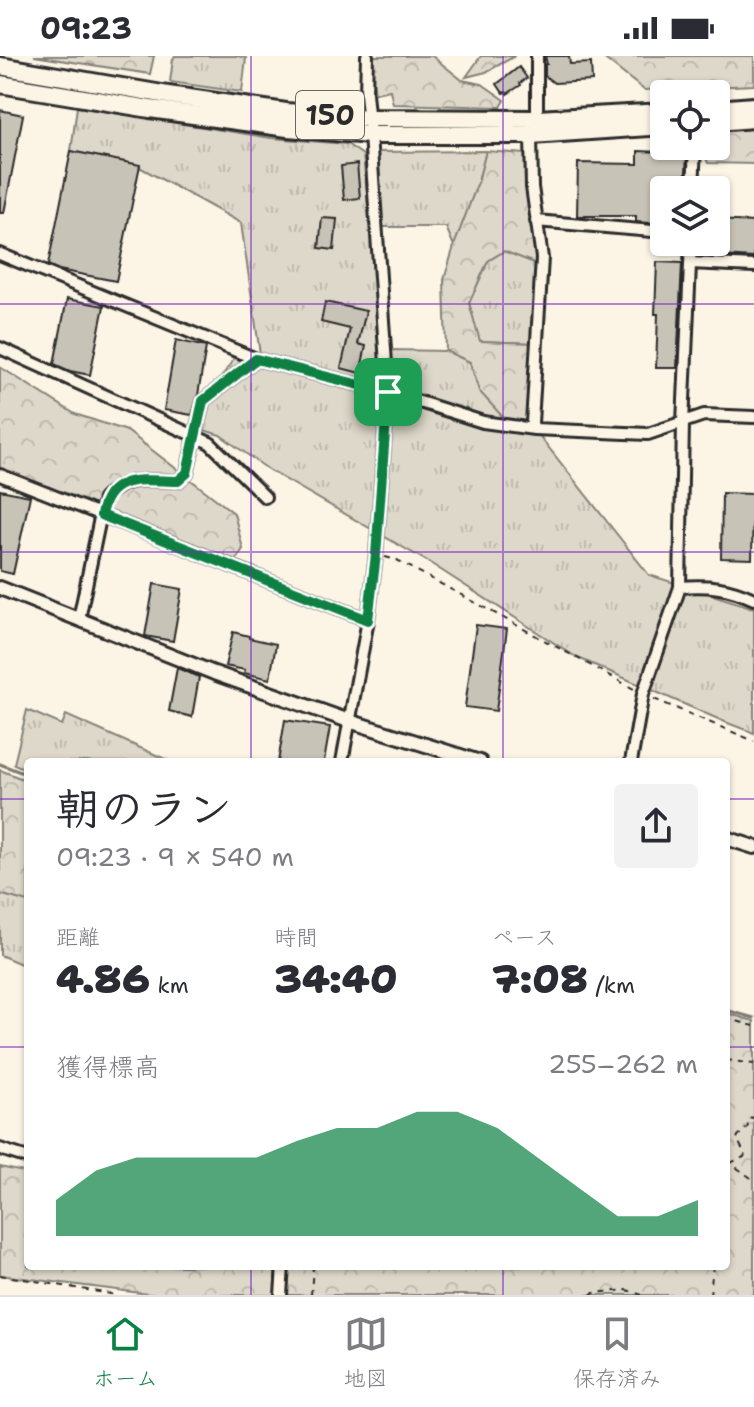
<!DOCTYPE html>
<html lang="ja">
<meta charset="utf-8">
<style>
:root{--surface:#fff;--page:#f2f2f3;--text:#2b2b33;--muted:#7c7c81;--line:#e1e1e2;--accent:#0b8043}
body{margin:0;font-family:"Shantell Sans","Klee One",sans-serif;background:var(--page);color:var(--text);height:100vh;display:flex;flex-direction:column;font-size:30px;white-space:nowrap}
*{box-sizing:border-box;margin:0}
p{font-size:26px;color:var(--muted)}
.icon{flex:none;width:44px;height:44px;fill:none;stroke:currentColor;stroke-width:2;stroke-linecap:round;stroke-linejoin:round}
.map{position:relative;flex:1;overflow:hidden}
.details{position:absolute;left:24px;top:702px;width:706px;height:512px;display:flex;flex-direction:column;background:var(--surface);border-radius:8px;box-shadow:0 2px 6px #0004}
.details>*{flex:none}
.buttons{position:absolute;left:650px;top:24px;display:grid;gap:16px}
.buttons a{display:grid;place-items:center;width:80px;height:80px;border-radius:8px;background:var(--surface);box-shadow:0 2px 6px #0004;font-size:40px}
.pin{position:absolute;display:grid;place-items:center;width:68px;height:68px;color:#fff;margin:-34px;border-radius:16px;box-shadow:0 4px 12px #0006}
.round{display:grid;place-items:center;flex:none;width:84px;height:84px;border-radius:8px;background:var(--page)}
.summary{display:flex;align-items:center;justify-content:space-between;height:136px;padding:0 32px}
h1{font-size:44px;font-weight:800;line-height:60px}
.stats{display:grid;grid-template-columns:repeat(3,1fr);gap:12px;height:136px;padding:8px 32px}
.stats div{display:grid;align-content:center}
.stats b{font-size:40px;font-weight:800}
.stats small{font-size:22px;font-weight:400}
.stats p{font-size:22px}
.chart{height:224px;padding:16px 32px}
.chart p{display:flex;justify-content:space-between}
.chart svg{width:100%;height:144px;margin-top:8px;fill:var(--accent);opacity:.7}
.status{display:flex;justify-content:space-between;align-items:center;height:56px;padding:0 40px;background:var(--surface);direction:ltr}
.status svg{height:22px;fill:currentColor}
.dock{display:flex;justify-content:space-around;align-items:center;height:112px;border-top:2px solid var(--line);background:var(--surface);font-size:22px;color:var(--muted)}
.dock a{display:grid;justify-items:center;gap:4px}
.dock .current{color:var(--accent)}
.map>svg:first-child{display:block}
.grass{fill:url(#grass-tufts);stroke:#84827a;stroke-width:2}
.forest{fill:url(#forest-crowns);stroke:#84827a;stroke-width:2}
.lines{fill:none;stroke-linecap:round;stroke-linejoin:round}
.stream{stroke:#7d7b74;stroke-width:3}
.building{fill:#c8c3b7;stroke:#2b2b2b;stroke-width:2}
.minor-casing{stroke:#2b2b2b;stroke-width:16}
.tertiary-casing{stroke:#2b2b2b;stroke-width:18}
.trunk-casing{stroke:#2b2b2b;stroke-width:22}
.path{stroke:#2b2b2b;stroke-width:2;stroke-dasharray:6 6;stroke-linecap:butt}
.minor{stroke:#fcf5e5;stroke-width:10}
.tertiary{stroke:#fcf5e5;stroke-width:12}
.trunk{stroke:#fcf5e5;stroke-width:16}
.route-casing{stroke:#fff;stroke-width:16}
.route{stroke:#0b8043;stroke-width:10}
.grid{fill:none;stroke:#7b2cbf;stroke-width:2;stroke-opacity:0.55}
.labels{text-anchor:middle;stroke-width:6;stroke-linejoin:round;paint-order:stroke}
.shield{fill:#fcf5e5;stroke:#6a6863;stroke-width:2}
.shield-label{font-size:28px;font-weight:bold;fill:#2b2b2b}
</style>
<div class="status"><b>09:23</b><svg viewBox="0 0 49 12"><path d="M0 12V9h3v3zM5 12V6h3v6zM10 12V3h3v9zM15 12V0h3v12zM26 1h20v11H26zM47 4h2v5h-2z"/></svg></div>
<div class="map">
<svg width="754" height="1239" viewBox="0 0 754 1239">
<defs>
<pattern id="grass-tufts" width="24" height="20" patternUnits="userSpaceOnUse" patternTransform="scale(2)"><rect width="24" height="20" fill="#ded8ca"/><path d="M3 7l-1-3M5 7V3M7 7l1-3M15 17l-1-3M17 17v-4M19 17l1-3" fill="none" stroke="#bfbaae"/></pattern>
<pattern id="forest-crowns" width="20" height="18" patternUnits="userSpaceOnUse" patternTransform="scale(2)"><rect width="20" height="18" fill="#ded8ca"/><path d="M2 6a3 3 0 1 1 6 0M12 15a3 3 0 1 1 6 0" fill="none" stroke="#bfbaae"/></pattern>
</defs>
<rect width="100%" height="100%" fill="#fcf5e5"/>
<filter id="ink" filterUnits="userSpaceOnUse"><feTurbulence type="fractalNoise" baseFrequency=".0125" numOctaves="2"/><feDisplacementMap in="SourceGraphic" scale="16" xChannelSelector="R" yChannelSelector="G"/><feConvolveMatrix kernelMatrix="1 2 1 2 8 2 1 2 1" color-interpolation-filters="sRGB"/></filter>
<g filter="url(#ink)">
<path class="grass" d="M175 0H238L246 2 242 36 170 26 173 3Z
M77 51 271 82 347 88 363 99 376 227 383 334 288 311 260 298 241 167 134 108 71 95Z
M486 95 478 126 454 190 446 171H377L378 96Z
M504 195 542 210 535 287 479 285 469 247 488 205Z
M391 294 446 295 470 306 480 335 534 373 649 519 754 552V677L725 666 576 601 430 507 269 414 220 379 197 372 201 353 238 296 256 303 391 342Z
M27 654 62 669 66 659 172 706H28V714L14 708Z
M0 838 28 846V911L0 899Z"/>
<path class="forest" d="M34 0H154L150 18Z
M369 0H432L462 24 482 28 505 44 501 51 393 48 390 34 375 37Z
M481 0H515L486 16 466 21Z
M601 0H754V29L644 34Z
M754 72V108L708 107 701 90H716V74Z
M486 95 525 98 542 210 504 195 488 205 469 247 480 285 535 287 532 367 511 370 479 335 470 306 446 295 444 224 454 190 478 126Z
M0 311 75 358 127 375 234 457 243 493 232 510 0 413Z
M0 714 28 725V846L0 838Z
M726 957 754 965V1239H287L290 1210H726Z
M0 1111 28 1117V1210H275V1239H156L0 1219Z"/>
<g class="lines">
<path class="stream" d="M0 708 28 719
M726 954 754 962"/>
</g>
<path class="building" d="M545 0H569L570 8 591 7 592 25 554 27 545 20V8H547Z
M519 11 527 22 520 27 521 29 507 38 506 36 503 37 497 28Z
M0 54 23 59 4 157H0Z
M71 95 140 109 116 225 59 214 48 209Z
M638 95 687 97 685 134H664V168L636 166V160H577L578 107 638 108Z
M357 108 360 142 344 144 341 110Z
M322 162 337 163 334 194 319 192Z
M716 164 754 166V202L706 199V186H716Z
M657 206 682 207 677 312H656L658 258H655Z
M67 243 104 250 90 319 70 315 54 308Z
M325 246 366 255 358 288 366 290 360 317 341 312 350 273 321 266Z
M176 284 206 291 198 339 192 359 164 354Z
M0 434 30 440 13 518 0 515Z
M722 437 753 438 752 503 721 502Z
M154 528 182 533 173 585 145 580Z
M476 569 507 573 496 655 465 651Z
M233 576 249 580V582L276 588 270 623 244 617 245 614 225 610Z
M177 612 199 621 192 661 169 655Z
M285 664 330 671 324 706H278Z"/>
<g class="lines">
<defs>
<path id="minor" d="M537 0V63
M531 79 532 131 542 202 532 367 534 373
M693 134 695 90
M536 165 664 176
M0 198 256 303 388 336 483 366 534 373 648 378 704 359 754 361
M690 207 754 210
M0 292 210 387 265 441
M0 419 368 564
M680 531C709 529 728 531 754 543
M79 563 104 443C126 418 148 425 178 425L187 417 203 345 256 303
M342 706 368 564 376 499 388 336 370 79 366 37 367 0
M631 706 643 638 680 531 683 367 691 186
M0 1093 28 1102
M281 1239 283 1210"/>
<path id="tertiary" d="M0 532 214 617 349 665 480 706
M726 782 754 791"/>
<path id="trunk" d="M0 10 168 39 286 56 368 62 537 63 664 56
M0 28 150 53 288 72 370 79H531L664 70
M716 53 754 50
M716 66 754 63"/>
</defs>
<use href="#minor" class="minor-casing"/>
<use href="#tertiary" class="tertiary-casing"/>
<use href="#trunk" class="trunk-casing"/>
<path class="path" d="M385 501 397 504 634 633
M654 643 754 685
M726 962 754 970
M726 1004 754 1008
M726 1106 730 1107 754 1124
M730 1107 744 1101 745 1098 737 1083 738 1080 747 1072 751 1062 754 1061
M0 1219 116 1239
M311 1239 313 1210
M590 1239 594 1237 627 1234 642 1239
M710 1239 713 1210"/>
<use href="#minor" class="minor"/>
<use href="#tertiary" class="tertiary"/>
<use href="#trunk" class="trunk"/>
</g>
</g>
<g class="lines" filter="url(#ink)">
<defs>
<path id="route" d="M256 303 388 336 376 499 368 564 101 459C109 416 144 425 178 425L187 417 203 345Z"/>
</defs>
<use href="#route" class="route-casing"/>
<use href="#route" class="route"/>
</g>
<path class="grid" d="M251 0V706M503 0V706M0 248H754M0 496H754M0 743H28M726 743H754M0 991H28M726 991H754M251 1210V1239M503 1210V1239"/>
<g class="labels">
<rect class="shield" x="296" y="35" width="68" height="48" rx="6"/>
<g class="shield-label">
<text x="330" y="69">150</text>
</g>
</g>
</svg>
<div class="buttons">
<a><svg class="icon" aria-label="locate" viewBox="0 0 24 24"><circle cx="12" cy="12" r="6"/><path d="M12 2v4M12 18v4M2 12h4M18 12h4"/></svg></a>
<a><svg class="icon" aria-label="layers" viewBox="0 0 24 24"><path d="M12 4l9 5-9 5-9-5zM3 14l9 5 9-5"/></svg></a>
</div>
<div class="pin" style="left:388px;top:336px;background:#1e9e55"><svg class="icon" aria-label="arrive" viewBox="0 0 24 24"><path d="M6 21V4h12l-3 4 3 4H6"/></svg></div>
<section class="details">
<div class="summary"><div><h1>朝のラン</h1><p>09:23 · 9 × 540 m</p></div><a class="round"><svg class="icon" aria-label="share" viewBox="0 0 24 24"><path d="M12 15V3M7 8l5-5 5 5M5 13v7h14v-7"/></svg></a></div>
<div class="stats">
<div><p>距離</p><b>4.86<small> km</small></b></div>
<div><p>時間</p><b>34:40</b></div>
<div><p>ペース</p><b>7:08<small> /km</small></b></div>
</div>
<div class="chart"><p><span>獲得標高</span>255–262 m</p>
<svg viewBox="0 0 160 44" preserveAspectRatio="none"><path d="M0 44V33L10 24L20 20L30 20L40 20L50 20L60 15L70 11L80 11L90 6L100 6L110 11L120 20L130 29L140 38L150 38L160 33V44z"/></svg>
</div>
</section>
</div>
<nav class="dock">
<a class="current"><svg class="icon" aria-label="home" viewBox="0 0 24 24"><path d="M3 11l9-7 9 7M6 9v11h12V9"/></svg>ホーム</a>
<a><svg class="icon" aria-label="map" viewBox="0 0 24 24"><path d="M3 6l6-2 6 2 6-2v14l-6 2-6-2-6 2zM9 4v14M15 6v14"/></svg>地図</a>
<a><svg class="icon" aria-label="saved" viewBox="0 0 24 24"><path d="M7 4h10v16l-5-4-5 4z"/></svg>保存済み</a>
</nav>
